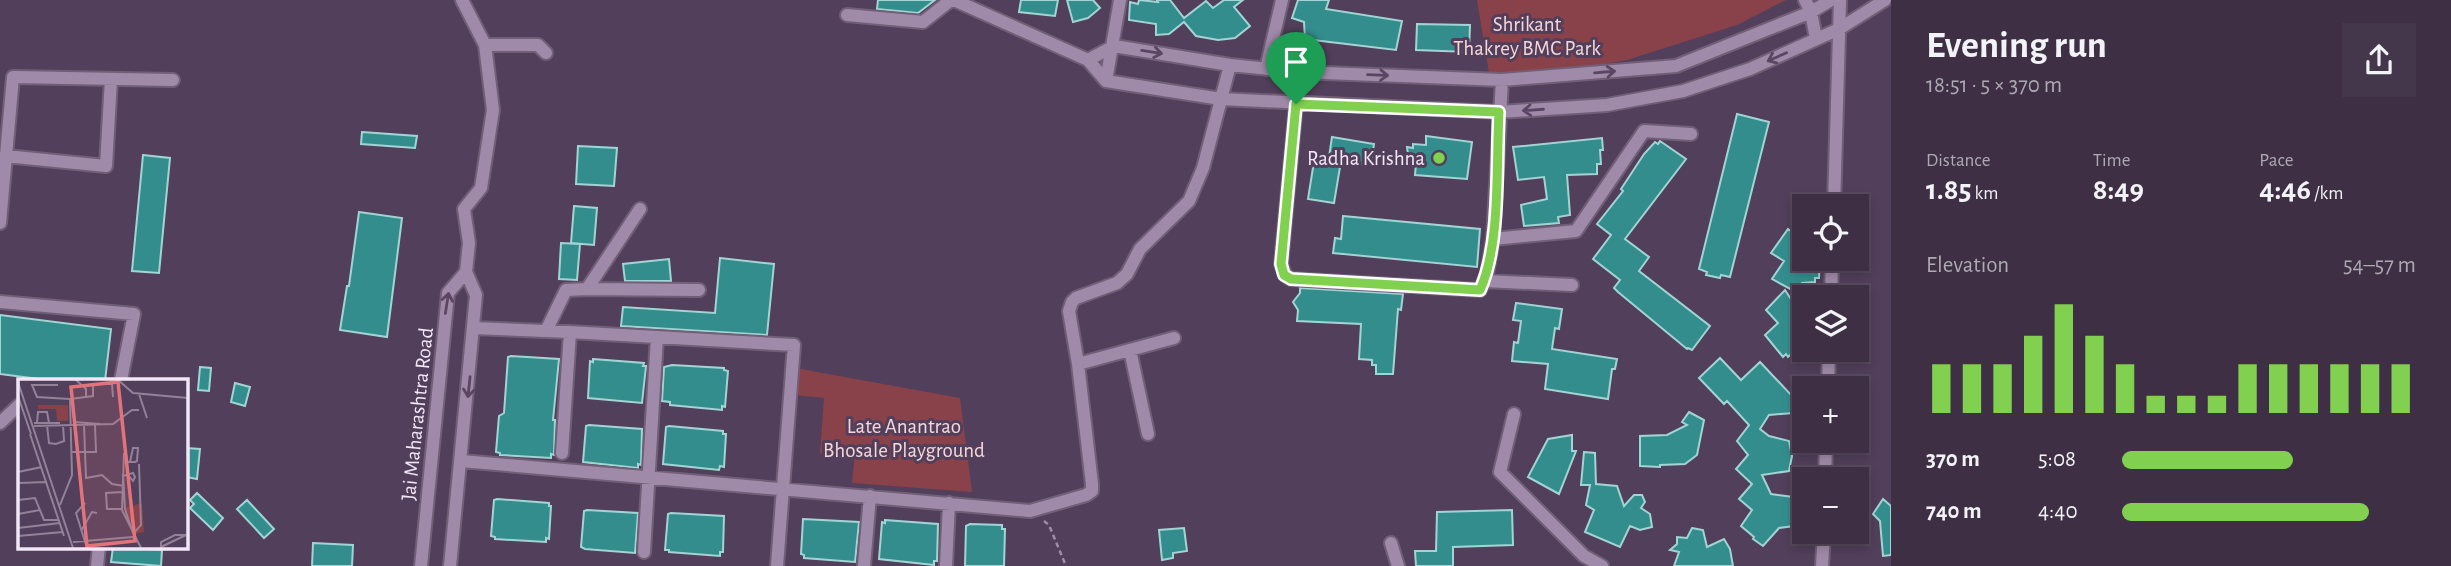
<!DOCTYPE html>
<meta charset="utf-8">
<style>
:root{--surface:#3e2f44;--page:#45374b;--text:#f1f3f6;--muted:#ada9b2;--line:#574a5d;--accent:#81d050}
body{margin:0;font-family:"Alegreya Sans",sans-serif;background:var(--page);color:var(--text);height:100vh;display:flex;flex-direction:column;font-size:26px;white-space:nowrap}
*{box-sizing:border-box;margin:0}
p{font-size:23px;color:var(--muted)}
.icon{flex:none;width:38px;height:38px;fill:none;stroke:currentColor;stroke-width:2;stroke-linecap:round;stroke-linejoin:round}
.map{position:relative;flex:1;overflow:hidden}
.side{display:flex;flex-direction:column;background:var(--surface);width:560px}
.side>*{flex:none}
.fabs{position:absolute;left:1792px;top:194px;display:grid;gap:14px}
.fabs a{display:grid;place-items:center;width:77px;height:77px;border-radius:0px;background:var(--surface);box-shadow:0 4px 10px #0003,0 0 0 2px var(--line);font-size:35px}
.pin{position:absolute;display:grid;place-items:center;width:60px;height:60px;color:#fff;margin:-72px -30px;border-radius:50% 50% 50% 0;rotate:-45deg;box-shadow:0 0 7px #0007}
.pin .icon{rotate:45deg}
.round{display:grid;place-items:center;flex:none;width:74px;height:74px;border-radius:0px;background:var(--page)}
.headline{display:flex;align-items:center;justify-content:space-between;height:119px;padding:0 35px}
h1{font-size:38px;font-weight:600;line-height:52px}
.figures{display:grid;grid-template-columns:repeat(3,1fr);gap:10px;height:119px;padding:7px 35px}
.figures div{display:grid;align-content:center}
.figures b{font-size:30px;font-weight:600}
.figures small{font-size:19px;font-weight:400}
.figures p{font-size:19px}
.chart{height:196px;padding:14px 35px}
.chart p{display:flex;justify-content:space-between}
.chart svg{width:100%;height:126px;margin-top:7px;stroke:var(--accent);stroke-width:6}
ul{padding:0 35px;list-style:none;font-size:23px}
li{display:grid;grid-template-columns:112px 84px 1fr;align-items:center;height:52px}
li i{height:18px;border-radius:9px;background:var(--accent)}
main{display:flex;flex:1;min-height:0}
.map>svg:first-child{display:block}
.green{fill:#894249}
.building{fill:#348d8d;stroke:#a2d4d4;stroke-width:2}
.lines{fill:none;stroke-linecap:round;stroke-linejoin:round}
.minor-casing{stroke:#705f77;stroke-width:16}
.path{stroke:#9e8fa5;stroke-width:2.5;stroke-dasharray:5 3.5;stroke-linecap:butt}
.minor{stroke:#a08aa9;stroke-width:12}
.oneway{stroke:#5a4663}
.route-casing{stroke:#fff;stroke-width:14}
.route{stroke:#81d050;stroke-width:9}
.poi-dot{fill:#81d050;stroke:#523f5b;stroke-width:2.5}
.labels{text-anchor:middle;stroke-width:6;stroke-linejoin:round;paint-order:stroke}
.park-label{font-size:21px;fill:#f5d7d8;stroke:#523f5b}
.poi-label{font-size:21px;fill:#f2e6f7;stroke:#523f5b;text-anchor:end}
.street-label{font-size:21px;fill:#f2e6f7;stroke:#523f5b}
.inset-road{fill:none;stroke:#928299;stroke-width:2}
.view{fill:#e1747b;fill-opacity:0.15;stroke:#e1747b;stroke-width:3.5}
.inset-edge{fill:none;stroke:#f2e6f7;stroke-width:3.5}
</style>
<main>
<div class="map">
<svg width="1891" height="566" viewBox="0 0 1891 566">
<rect width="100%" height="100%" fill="#523f5b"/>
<path class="green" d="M1477 0H1786L1737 25 1627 60 1548 74 1489 73Z
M795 368 960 398 972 492 852 483 855 453 820 454 824 398 794 395Z"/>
<path class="building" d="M878 0H935L918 13 877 9Z
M1021 0H1058L1055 16 1019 12Z
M1067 0H1093L1100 8 1088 18 1073 22Z
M1139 0 1158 2 1157 0H1170L1184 18 1206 1 1213 8 1224 0H1243L1234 7 1250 26 1235 38 1218 40 1196 36 1184 22 1169 34 1156 35V24L1129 20 1130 2 1138 4Z
M1298 0H1329L1326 9 1402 21 1396 50 1305 39 1304 22 1292 18Z
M1417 24 1470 25 1469 52 1416 50Z
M1737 114 1769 122 1730 277 1721 275 1720 278 1706 275 1707 272 1699 269Z
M362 132 417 136 415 148 361 144Z
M1426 136 1472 142 1467 179 1415 175 1416 163 1409 162 1407 147 1413 148V144L1426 145Z
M1332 137 1374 144 1371 165 1341 161 1334 203 1308 199 1315 155 1329 157Z
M1602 138 1603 150H1600L1601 164H1597V174L1567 175 1570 215 1558 217 1559 223 1524 226 1521 205 1547 199 1544 177 1518 180 1513 147Z
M1660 141 1686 159 1625 239 1649 257 1639 271 1710 326 1692 350 1688 348 1687 349 1618 292 1614 288 1620 280 1593 259 1611 235 1597 224 1623 191 1621 189 1644 154 1655 142 1658 144Z
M578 146 617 148 614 186 576 184Z
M143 155 170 158 159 273 132 271Z
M574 206 597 208 594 245 571 243Z
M359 212 402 218 387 337 340 330 347 286H349Z
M1343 216 1480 229 1477 267 1333 253 1335 238 1341 239Z
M1788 229 1801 238 1797 245 1801 248 1797 254 1804 255V259H1820L1819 278H1815V282L1802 283 1794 291 1772 279 1784 261 1771 253Z
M561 243 580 244 577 280 559 279Z
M720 258 774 264 767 335 621 326 623 307 715 313Z
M669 259 671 281H625L623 264Z
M1300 288 1403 294 1401 310 1398 309 1393 374H1376V365H1372V360L1359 359 1361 324 1297 321 1298 310 1293 302 1300 293Z
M1785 290 1800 313H1804V332L1792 345 1796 349 1788 357 1786 354 1783 357 1765 335 1778 323 1766 310Z
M1516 303 1562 309 1559 329 1555 328 1552 349 1617 359 1615 369H1612L1608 399 1545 389 1548 364 1512 361 1514 342 1518 343 1521 321 1513 320Z
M0 315 111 329 105 381H55L0 374Z
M511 356 559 359 553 420H555L554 455 551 454V458L500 455V453L496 452 499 416 504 413 508 357Z
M1720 358 1741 380 1760 362 1794 398 1793 413 1769 415 1760 429 1769 436 1789 441 1792 456 1789 471 1762 475 1771 494 1793 497 1796 507 1794 526 1779 528 1763 546 1753 539 1754 537 1741 526 1752 510 1739 499 1752 484 1736 469 1748 455 1737 441 1749 425 1727 401 1724 404 1699 378Z
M593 359 644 363 643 366H646L642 403 588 398 590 361 593 362Z
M672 365 724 368V370L728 371 725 407 722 406V410L670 405V402L662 401 664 367Z
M200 367 211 368 209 391 198 390Z
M235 383 250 387 245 406 231 402Z
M1689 412 1704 420 1697 455 1685 464 1660 465V467L1640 466V436L1667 435 1687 425 1682 422Z
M589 425 642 429 641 465 638 464V468L583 462 586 426Z
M669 426 723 431V434H726L724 467 720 466 719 470 663 464 666 427Z
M1572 435V451H1576L1559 494 1528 477 1548 439Z
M186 448 200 449 197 479 186 477Z
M1584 452 1595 453 1596 484 1617 486 1624 506 1634 495H1642L1645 502 1641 508 1650 514 1652 527 1640 530 1630 526 1620 547 1585 532 1594 510 1586 505 1590 485H1581Z
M197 493 223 518 213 530 190 508 194 504 190 500Z
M497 499 549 503V506H551L549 539 546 538V542L495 539V537L491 536 494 500Z
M1883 499 1891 506V555L1883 556 1880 521 1873 514Z
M247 500 274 529 264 538 237 509Z
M587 510 638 513 635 553 585 549 581 547 584 511Z
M1512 510 1513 545 1453 547V566H1416L1415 551H1436L1437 512Z
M671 513 724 516 723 552H720V556L669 552V550H665L668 514Z
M803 519 859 522 855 562 804 558V555L801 554Z
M885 520 938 524 937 561H934V565L879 559 882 522 885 523Z
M970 524 1002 525V529H1005L1004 566H965L966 526Z
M1184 528 1187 551 1173 553V558L1162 560 1159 530Z
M1692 528 1703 530 1707 547 1724 539 1730 549 1733 566H1674L1679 552 1670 550 1677 544V537L1687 538Z
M313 543 353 545 352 566H312Z
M113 547 162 550 161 566 111 562Z"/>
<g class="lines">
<defs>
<path id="minor" d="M954 0 1088 60 1106 81 1221 99 1499 112 1607 105 1683 91 1750 69 1839 29 1885 0
M1805 0 1811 12 1816 39
M847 15 923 22 951 0
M485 45H538L546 53
M1088 60 1114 46 1230 65 1299 72 1502 80 1676 66 1811 12 1831 0
M1266 69 1282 0
M1299 72 1281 264 1285 275 1291 279 1480 290 1487 274 1493 239 1502 80
M1106 81 1120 0
M5 156 106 166 111 79
M1834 206 1840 0
M0 223 13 77 173 80
M1493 239 1576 231 1644 131 1691 134
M1484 281 1572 285
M587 289 699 290
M1831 298 1832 259
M0 302 134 314 121 380
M474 328 570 332 794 345 777 566
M546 331 566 290 587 289 640 209
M1130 350 1148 434
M1078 364 1174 338
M1828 388 1829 350
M1514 414 1500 472 1584 556 1602 566
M0 423 19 405
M562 453 570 332
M461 461 1030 511 1086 495 1092 491V484L1078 364 1069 311 1072 302 1076 298 1117 283 1127 274 1140 249 1189 201 1203 168 1230 65
M1825 480 1826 441
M1391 543 1398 566
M644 552 657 337
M97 566 99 547
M421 566 448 293 466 272
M450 566 476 295 466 272 469 243 464 209 481 188 493 110 485 45 462 0
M864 566 870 496
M946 566 949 503
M1822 566 1824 532"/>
</defs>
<use href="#minor" class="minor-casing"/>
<path class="path" d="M1044 521 1049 525 1066 566"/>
<use href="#minor" class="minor"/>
</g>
<defs><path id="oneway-shaft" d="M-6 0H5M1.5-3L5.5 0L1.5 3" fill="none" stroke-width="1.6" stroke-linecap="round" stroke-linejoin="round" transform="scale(1.75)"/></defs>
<g class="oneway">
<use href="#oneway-shaft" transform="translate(1152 52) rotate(9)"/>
<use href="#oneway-shaft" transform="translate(1777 57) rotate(156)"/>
<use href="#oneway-shaft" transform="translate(1605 72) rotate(-5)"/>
<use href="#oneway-shaft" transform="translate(1378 75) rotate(2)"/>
<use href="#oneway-shaft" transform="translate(1533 110) rotate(176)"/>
<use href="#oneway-shaft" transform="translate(447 303) rotate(-81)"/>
<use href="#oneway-shaft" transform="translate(469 387) rotate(96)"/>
</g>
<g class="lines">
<defs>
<path id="route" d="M1296 104 1499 112C1496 164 1501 244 1480 290L1291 279 1284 275 1281 264Z"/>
</defs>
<use href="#route" class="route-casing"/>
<use href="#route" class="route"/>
</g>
<circle class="poi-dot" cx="1439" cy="158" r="7"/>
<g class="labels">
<g class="park-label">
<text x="1527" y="31">Shrikant<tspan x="1527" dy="24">Thakrey BMC Park</tspan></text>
<text x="904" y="433">Late Anantrao<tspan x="904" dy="24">Bhosale Playground</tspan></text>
</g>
<g class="poi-label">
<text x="1425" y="165">Radha Krishna</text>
</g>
<g class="street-label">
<text transform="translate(417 414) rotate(-84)" y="7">Jai Maharashtra Road</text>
</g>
</g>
<g transform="translate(18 379)">
<rect width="170" height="170" fill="#523f5b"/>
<path d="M20 26H50V42H39L38 30H20ZM124 124 126 153 118 155 107 129Z" fill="#894249"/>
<path class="inset-road" d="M57 0 68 10V17M99 0 115 14 170 19M0 3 55 169M40 6H14L19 18 52 20M121 15 129 39M0 17 13 55M52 20 75 17V5H94L95 18M56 43 82 45M16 44H42M19 44 20 33H29L31 44M29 46 31 64 38 65 46 62 45 46M66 46 68 99 84 96 94 105 106 107M16 47 95 45 114 31H121M12 55 46 157M53 73H78L77 46M106 74 104 131 123 169M109 83H117L119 82 120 69H115L112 83M0 93 24 88M105 95 107 130 115 154M105 97 115 94 117 98 115 102 111 97M0 104 29 103M104 113 88 114 89 130H105M0 121 17 119 26 141H41M67 124 58 134 69 169M42 126 54 96 52 20M0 135 22 131M0 149 42 144M63 152 74 133 79 134M115 155 123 146 121 85M0 157 45 153M55 163 115 158M143 169V163L157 156H168L143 168"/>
<path class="view" d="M100 3 117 162 69 167 53 8Z"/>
<rect width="170" height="170" class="inset-edge"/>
</g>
</svg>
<div class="fabs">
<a><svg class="icon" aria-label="locate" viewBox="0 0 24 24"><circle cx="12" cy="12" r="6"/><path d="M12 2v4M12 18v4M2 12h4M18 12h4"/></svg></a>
<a><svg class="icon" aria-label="layers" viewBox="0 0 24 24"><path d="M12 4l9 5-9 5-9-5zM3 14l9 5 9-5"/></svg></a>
<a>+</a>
<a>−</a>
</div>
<div class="pin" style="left:1296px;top:104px;background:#1e9e55"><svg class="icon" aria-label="arrive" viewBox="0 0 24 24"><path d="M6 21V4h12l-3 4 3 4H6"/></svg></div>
</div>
<section class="side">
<div class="headline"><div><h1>Evening run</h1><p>18:51 · 5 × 370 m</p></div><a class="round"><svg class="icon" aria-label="share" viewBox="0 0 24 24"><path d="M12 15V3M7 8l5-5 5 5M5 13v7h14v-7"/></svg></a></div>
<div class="figures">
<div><p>Distance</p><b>1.85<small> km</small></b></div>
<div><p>Time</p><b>8:49</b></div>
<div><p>Pace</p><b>4:46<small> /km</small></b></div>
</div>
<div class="chart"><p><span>Elevation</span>54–57 m</p>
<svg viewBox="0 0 160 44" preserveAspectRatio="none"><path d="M5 44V27M15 44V27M25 44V27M35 44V17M45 44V6M55 44V17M65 44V27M75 44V38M85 44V38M95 44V38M105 44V27M115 44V27M125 44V27M135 44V27M145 44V27M155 44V27"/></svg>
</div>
<ul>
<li><b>370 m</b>5:08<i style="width:58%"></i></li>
<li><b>740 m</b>4:40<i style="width:84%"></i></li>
</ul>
</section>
</main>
